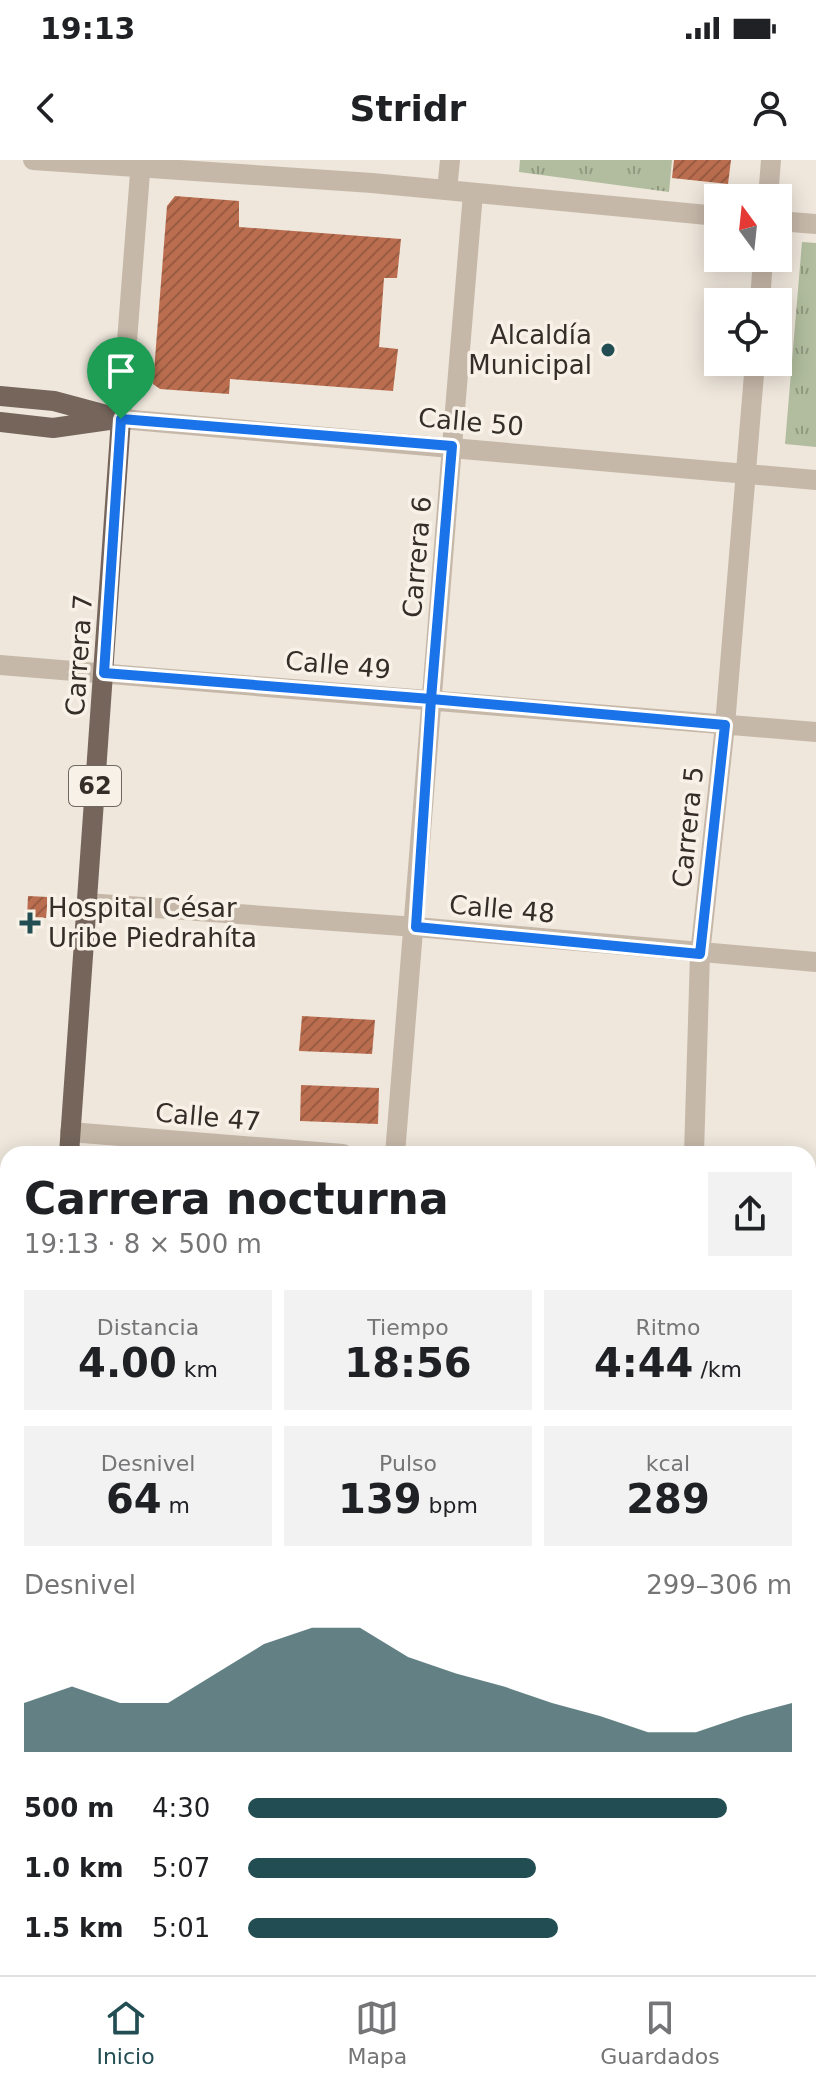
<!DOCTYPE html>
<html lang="es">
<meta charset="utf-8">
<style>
:root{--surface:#fff;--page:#f2f2f2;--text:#202124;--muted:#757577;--line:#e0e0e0;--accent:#224d52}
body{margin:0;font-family:"DejaVu Sans",sans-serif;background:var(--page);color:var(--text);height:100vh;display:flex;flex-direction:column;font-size:30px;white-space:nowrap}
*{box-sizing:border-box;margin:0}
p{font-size:26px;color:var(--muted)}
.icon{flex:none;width:44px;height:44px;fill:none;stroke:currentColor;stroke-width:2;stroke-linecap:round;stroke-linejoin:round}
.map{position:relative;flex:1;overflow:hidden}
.drawer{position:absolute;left:0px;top:986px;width:816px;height:830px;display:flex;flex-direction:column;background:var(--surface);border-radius:24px 24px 0 0;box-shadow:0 4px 20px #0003}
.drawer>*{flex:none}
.needle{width:52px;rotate:345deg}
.controls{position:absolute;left:704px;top:24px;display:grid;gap:16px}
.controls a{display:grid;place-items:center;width:88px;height:88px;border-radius:0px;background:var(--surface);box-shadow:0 4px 20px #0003;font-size:40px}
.pin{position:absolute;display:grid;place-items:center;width:68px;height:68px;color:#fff;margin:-82px -34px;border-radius:50% 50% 50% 0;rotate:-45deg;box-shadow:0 0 8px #0007}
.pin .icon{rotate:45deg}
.round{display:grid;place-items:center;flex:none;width:84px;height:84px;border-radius:0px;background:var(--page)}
.summary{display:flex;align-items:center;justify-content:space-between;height:136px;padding:0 24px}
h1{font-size:44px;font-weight:800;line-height:60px}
.figures{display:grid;grid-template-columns:repeat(3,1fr);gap:12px;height:136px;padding:8px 24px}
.figures div{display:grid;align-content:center;border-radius:0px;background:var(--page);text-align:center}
.figures b{font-size:40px;font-weight:800}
.figures small{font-size:22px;font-weight:400}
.figures p{font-size:22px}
.chart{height:224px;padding:16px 24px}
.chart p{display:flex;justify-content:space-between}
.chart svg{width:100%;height:144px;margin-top:8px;fill:var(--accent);opacity:.7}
ul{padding:0 24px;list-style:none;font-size:26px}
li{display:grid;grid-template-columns:128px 96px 1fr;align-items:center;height:60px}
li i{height:20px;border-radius:10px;background:var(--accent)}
.status{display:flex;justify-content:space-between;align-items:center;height:56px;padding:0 40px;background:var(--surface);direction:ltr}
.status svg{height:22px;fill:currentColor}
header{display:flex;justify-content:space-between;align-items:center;height:104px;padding:0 24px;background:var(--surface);font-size:36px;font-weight:800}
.menu{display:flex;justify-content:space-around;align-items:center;height:112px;border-top:2px solid var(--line);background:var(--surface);font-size:22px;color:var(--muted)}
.menu a{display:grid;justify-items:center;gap:4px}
.menu .selected{color:var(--accent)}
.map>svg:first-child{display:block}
.grass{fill:url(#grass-tufts)}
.building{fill:url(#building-hatch)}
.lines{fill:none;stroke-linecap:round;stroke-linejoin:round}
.service{stroke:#c6b8a9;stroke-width:12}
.pedestrian{stroke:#c6b8a9;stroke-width:20}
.minor{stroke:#c6b8a9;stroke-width:20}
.primary{stroke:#75655b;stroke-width:20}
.route-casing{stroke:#fff;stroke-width:16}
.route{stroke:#1a73e8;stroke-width:10}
.poi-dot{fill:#224d52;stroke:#f8f1e8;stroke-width:3}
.labels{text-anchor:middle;stroke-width:7;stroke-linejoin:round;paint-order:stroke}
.shield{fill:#f8f1e8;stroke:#6f6862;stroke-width:2}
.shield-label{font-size:24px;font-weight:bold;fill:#342d28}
.poi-label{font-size:26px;fill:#342d28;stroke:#f8f1e8;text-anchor:end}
.street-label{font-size:26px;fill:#342d28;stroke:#f8f1e8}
</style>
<div class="status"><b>19:13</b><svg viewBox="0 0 49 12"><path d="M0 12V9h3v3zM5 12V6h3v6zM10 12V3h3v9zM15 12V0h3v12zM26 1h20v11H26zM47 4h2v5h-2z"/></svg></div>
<header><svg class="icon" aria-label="back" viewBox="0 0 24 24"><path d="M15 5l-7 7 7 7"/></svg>Stridr<svg class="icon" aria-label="person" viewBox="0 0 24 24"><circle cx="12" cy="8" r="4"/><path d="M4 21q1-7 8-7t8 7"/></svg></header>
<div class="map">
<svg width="816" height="1815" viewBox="0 0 816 1815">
<defs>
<pattern id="grass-tufts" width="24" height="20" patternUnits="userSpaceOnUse" patternTransform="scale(2)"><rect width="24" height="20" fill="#b1bd9e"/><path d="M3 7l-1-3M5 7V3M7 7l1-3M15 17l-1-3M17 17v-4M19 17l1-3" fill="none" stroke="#919a81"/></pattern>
<pattern id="building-hatch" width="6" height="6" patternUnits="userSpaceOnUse" patternTransform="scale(2)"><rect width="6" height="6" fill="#bb6e4f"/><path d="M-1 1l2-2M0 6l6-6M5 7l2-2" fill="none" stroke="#995b42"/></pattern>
</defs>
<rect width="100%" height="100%" fill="#efe7dc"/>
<path class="grass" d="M520 0H672L669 32 519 12Z
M802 82 816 83V287L785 284Z"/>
<path class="building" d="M674 0H731L728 24 672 18Z
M175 36 239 41V67L401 79 397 118H384L379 187 398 189 393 231 230 219 229 234 160 229 153 224 167 46Z
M28 736 48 737 46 758 27 757Z
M302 856 375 860 372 894 299 891Z
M301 925 379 928 378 964 300 961Z"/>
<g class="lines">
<path class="service" d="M0 1655 8 1656"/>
<path class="pedestrian" d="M447 30 450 0
M452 286 473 33
M808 1392 816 1382
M415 1815 421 1808"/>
<path class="minor" d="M33 0 372 23 718 56
M141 0 121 259 816 320
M768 38 771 0
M778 61 816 64
M760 142 763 98
M0 505 816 572
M87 743 416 767 816 802
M70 972 343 994
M395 994 452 286
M694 994 700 794 725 565 755 202
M808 1032H816
M0 1179H8
M0 1367 8 1368
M0 1598 8 1599"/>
<path class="primary" d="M0 236 54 241 121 259
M0 262 53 268 109 260
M69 994 121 259
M11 1815 12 1808"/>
</g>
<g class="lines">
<defs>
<path id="route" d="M121 259 104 513 431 539 416 767 700 794 725 565 431 539 452 286 121 259"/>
</defs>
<use href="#route" class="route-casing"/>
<use href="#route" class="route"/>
</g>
<g class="poi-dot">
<circle cx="608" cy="190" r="8"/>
<path d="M26 751h8v8h8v8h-8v8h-8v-8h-8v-8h8z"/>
</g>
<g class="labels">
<rect class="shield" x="69" y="606" width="52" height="40" rx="6"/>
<g class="shield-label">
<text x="95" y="634">62</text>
</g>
<g class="poi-label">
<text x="592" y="184">Alcaldía<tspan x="592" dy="30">Municipal</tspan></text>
<text x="48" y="757" text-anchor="start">Hospital César<tspan x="48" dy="30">Uribe Piedrahíta</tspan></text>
</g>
<g class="street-label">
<text transform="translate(471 262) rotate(5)" y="9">Calle 50</text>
<text transform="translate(417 397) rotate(-85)" y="9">Carrera 6</text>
<text transform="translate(79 495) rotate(-86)" y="9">Carrera 7</text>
<text transform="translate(338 505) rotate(5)" y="9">Calle 49</text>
<text transform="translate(688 667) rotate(-84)" y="9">Carrera 5</text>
<text transform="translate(502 749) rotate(5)" y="9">Calle 48</text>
<text transform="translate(208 957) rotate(5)" y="9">Calle 47</text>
</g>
</g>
</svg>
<div class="controls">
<a><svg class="needle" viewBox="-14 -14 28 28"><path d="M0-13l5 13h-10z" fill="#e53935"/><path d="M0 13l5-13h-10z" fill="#757577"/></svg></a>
<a><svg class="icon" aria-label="locate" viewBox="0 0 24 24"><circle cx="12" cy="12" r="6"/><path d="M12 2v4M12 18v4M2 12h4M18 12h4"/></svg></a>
</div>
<div class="pin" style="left:121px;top:259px;background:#1e9e55"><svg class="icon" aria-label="arrive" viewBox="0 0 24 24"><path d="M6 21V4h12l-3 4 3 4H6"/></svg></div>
<section class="drawer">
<div class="summary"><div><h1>Carrera nocturna</h1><p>19:13 · 8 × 500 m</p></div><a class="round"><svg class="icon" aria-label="share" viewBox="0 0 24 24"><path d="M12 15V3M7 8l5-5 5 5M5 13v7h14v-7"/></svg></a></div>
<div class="figures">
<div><p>Distancia</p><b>4.00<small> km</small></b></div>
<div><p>Tiempo</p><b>18:56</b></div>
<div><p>Ritmo</p><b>4:44<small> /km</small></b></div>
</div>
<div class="figures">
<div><p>Desnivel</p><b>64<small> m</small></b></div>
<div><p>Pulso</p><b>139<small> bpm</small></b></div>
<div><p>kcal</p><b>289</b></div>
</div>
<div class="chart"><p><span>Desnivel</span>299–306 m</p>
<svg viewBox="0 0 160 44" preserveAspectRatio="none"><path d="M0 44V29L10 24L20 29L30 29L40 20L50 11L60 6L70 6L80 15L90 20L100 24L110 29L120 33L130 38L140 38L150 33L160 29V44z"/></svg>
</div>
<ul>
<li><b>500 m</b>4:30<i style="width:88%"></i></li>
<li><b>1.0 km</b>5:07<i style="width:53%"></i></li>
<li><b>1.5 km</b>5:01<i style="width:57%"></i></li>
</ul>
</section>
</div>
<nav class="menu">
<a class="selected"><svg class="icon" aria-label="home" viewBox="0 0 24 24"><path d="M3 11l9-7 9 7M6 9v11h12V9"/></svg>Inicio</a>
<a><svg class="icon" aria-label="map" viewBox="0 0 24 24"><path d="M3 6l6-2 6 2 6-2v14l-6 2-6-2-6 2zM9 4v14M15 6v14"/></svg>Mapa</a>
<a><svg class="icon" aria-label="saved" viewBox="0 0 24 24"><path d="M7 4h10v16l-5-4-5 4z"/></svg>Guardados</a>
</nav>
